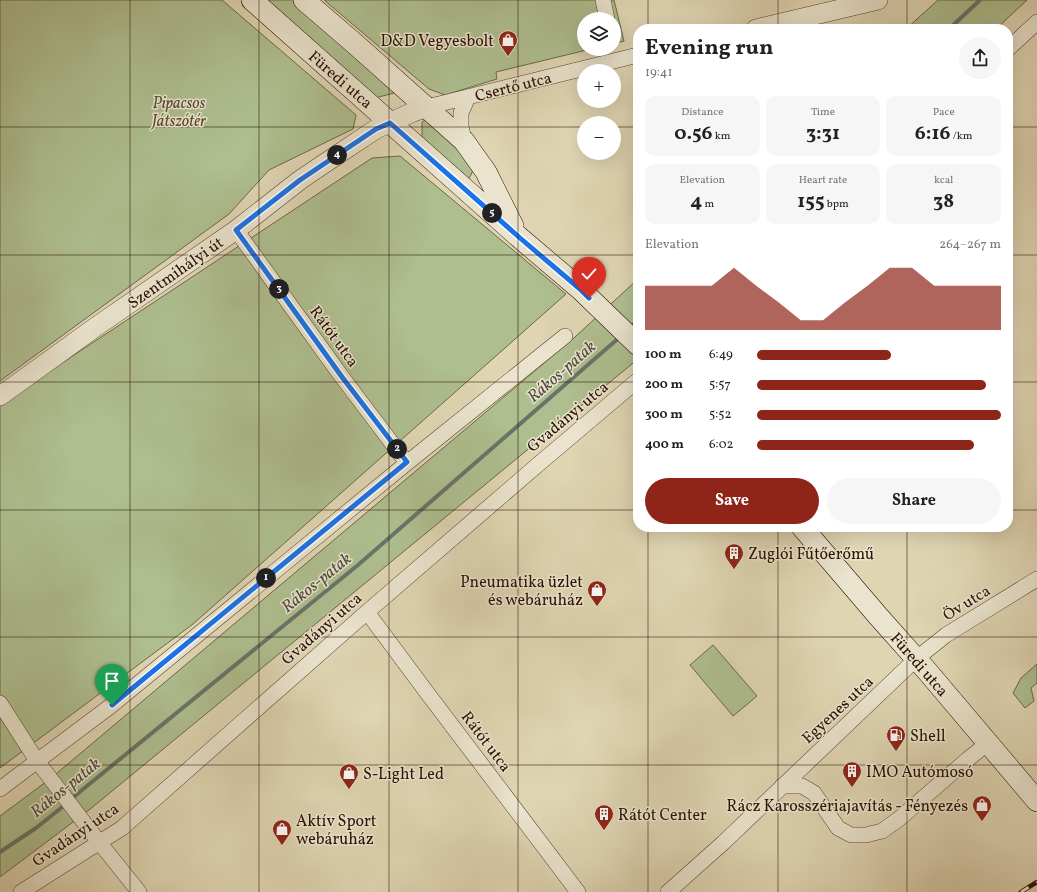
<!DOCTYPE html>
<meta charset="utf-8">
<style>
:root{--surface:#fff;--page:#f6f6f6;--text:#222;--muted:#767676;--accent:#8f2418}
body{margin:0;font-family:Vollkorn,serif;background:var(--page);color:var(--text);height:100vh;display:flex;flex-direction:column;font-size:15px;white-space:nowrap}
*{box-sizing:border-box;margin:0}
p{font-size:13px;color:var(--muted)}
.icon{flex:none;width:22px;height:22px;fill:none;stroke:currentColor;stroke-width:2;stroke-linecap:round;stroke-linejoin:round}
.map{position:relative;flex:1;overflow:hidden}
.details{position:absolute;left:633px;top:24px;width:380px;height:508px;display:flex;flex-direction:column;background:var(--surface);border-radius:16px;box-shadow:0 4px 16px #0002}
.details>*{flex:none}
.tools{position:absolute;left:577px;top:12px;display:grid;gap:8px}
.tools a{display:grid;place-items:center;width:44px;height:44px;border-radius:50%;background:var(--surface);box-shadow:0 4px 16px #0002;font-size:20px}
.pin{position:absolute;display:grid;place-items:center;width:34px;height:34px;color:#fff;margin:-41px -17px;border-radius:50% 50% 50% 0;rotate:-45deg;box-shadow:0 0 4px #0007}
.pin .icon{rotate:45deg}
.km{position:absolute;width:20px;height:20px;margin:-10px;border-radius:50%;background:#222;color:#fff;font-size:11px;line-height:20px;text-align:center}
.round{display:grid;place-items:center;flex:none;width:42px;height:42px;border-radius:21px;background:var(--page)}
.head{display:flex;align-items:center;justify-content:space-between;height:68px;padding:0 12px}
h1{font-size:22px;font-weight:700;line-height:30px}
.metrics{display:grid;grid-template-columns:repeat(3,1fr);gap:6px;height:68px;padding:4px 12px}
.metrics div{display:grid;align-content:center;border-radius:10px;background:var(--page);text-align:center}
.metrics b{font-size:20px;font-weight:700}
.metrics small{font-size:11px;font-weight:400}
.metrics p{font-size:11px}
.chart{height:112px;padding:8px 12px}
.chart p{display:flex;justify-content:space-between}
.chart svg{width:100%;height:72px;margin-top:4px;fill:var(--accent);opacity:.7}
.action{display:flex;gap:8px;margin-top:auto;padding:8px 12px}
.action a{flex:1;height:46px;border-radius:24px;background:var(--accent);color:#fff;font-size:16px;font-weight:700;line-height:46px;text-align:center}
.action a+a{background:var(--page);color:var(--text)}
ul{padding:0 12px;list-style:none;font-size:13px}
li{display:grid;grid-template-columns:64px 48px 1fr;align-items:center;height:30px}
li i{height:10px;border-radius:5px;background:var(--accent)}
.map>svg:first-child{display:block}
.green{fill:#aebe8f;stroke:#6c6648}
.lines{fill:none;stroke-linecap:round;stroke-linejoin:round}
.stream{stroke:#697469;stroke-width:4}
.minor-casing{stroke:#57402d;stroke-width:16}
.tertiary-casing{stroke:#57402d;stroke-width:20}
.secondary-casing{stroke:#2a0f00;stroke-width:22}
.minor{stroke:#eae4ce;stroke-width:15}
.tertiary{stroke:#eae4ce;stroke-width:19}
.secondary{stroke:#eae4ce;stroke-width:21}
.rail-casing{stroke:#2a0f00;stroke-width:4.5}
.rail{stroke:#eae4ce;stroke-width:3;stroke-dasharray:9;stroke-linecap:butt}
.route-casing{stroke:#fff;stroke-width:8}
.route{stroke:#1a73e8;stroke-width:5}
.grid{fill:none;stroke:#2a0f00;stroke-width:1;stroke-opacity:0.55}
.labels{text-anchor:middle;stroke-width:3;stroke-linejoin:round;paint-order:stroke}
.poi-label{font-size:16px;fill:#2a0f00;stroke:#eae4ce;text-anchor:start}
.street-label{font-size:16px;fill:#2a0f00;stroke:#eae4ce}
.park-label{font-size:16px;font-style:italic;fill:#584c32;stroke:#eae4ce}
.water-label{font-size:17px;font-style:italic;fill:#4f4a3d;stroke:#eae4ce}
</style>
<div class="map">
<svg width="1037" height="892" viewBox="0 0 1037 892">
<rect width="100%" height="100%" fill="#dfd5b3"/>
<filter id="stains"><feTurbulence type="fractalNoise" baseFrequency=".005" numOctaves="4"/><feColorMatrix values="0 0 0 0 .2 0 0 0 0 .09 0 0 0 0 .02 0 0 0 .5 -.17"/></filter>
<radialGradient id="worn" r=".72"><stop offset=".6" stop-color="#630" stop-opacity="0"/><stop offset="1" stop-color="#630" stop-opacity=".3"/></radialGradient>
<path class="green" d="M0 0H222L356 115 353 129 269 170 229 214 0 381Z
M263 0H293L398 92 375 98Z
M324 0H614L624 41 614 44V19H584V49H591L496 72 497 79 445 95 429 89Z
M938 0H1027L996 29H906Z
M429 117 448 135 473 170 471 175 469 178 463 177 425 145 422 136V122Z
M400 156 566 294 193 624 0 768V404L372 158Z
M638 279V359L89 810 0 877V816L50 779 575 337Z
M713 645 757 696 733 716 690 665Z
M1037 664V683L1031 688 1034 701 1025 708 1013 693 1021 678Z"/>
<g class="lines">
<path class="stream" d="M949 29 980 0
M629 329 638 320
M71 799 358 565 621 336
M0 852 36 828 66 804"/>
<defs>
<path id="minor" d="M603 0 607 19
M1008 49 1037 22
M427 107 638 55
M464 141 461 126V113L468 97
M236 230 342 377 407 463
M367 612 428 694 578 892
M0 703 37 761 99 842 139 892
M782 786H802L814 793 838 828 851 835H866L882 831 899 819 968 759 988 743
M0 789 112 705 407 463 565 336
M21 892 122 828 367 612 541 462 638 380
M668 892 723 843 916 659 946 635 1037 579"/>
<path id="tertiary" d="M756 29 878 0
M0 396 97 326 236 230 300 180 340 153 376 129 413 112 427 107"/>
<path id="secondary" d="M252 0 520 238 580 289 638 345
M304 0 354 43 464 141 486 172 513 226
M802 527 878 616 927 671 1037 801"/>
</defs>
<use href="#minor" class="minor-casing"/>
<use href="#tertiary" class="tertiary-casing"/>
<use href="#secondary" class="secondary-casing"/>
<use href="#minor" class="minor"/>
<use href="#tertiary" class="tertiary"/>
<use href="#secondary" class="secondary"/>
<defs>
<path id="rail" d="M1021 892 1037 882"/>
</defs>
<use href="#rail" class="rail-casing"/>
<use href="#rail" class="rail"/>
</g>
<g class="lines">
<defs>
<path id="route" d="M112 705 407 462 342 377 236 230 300 180 376 129 390 123 520 238 580 289 589 298"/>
</defs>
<use href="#route" class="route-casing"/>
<use href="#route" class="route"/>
</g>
<path class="grid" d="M130 0V892M259 0V892M389 0V892M518 0V892M648 0V29M778 0V29M907 0V29M0 127H584M614 127H638M1008 127H1037M0 255H638M1008 255H1037M0 382H638M1008 382H1037M0 510H638M1008 510H1037M648 527V892M778 527V892M907 527V892M0 637H1037M0 765H1037"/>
<defs>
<symbol id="shop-pin" viewBox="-11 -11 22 30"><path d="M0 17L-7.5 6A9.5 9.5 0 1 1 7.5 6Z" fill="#8f2418" stroke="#eae4ce"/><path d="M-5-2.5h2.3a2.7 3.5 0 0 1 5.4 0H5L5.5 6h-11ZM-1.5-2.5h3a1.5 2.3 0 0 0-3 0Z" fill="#fff"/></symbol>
<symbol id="building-pin" viewBox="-11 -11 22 30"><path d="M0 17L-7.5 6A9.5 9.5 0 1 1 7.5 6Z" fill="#8f2418" stroke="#eae4ce"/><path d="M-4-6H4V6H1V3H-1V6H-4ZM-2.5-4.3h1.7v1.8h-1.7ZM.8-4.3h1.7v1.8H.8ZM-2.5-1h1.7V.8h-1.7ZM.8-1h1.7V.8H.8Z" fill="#fff"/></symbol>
<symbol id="fuel-pin" viewBox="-11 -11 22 30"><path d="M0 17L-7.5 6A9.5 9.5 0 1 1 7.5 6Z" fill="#8f2418" stroke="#eae4ce"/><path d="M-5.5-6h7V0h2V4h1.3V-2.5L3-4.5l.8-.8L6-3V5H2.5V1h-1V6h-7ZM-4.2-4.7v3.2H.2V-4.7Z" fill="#fff"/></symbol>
</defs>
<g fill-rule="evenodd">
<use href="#shop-pin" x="497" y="29" width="22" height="30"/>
<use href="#building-pin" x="723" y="542" width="22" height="30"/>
<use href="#shop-pin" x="586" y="579" width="22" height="30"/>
<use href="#fuel-pin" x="885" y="724" width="22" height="30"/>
<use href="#building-pin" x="841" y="760" width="22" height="30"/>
<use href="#shop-pin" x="338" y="762" width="22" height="30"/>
<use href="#shop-pin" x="971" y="794" width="22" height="30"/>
<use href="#building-pin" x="593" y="803" width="22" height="30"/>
<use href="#shop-pin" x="271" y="818" width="22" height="30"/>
</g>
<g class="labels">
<g class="poi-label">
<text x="494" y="46" text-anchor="end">D&amp;D Vegyesbolt</text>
<text x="748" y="559">Zuglói Fűtőerőmű</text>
<text x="583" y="587" text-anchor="end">Pneumatika üzlet<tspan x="583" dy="18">és webáruház</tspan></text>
<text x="910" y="741">Shell</text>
<text x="866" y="777">IMO Autómosó</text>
<text x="363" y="779">S-Light Led</text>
<text x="968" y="811" text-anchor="end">Rácz Karosszériajavítás - Fényezés</text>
<text x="618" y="820">Rátót Center</text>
<text x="296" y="826">Aktív Sport<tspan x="296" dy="18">webáruház</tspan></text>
</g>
<g class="street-label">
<text transform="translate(341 79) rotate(41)" y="6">Füredi utca</text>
<text transform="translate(513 86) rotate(-14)" y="6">Csertő utca</text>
<text transform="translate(175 272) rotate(-35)" y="6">Szentmihályi út</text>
<text transform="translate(335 336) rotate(54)" y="6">Rátót utca</text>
<text transform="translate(567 416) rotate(-40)" y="6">Gvadányi utca</text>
<text transform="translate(966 602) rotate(-32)" y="6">Öv utca</text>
<text transform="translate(321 628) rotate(-41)" y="6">Gvadányi utca</text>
<text transform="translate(920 664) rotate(49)" y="6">Füredi utca</text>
<text transform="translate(837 709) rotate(-43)" y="6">Egyenes utca</text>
<text transform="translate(487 741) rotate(53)" y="6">Rátót utca</text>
<text transform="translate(75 834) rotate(-34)" y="6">Gvadányi utca</text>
</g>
<g class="park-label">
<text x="179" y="108">Pipacsos<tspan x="179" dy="18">Játszótér</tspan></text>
</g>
<g class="water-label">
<text transform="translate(561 371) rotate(-41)" y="6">Rákos-patak</text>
<text transform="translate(316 582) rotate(-39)" y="6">Rákos-patak</text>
<text transform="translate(65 787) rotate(-39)" y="6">Rákos-patak</text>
</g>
</g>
<rect width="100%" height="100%" filter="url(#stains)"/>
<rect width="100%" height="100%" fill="url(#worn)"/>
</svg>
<div class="tools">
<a><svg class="icon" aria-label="layers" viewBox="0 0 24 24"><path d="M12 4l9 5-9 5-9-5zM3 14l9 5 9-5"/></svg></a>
<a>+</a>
<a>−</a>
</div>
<div class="pin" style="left:112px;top:705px;background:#1e9e55"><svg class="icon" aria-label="arrive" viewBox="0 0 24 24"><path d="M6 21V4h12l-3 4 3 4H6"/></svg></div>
<div class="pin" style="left:589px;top:298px;background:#d93025"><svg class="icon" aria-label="check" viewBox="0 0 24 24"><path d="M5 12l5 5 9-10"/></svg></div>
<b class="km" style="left:266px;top:578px">1</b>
<b class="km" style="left:397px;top:449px">2</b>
<b class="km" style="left:279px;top:289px">3</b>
<b class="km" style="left:337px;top:155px">4</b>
<b class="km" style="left:492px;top:213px">5</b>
<section class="details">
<div class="head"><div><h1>Evening run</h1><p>19:41</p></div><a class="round"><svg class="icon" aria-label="share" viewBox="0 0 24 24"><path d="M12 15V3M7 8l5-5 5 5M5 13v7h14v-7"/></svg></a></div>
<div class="metrics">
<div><p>Distance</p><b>0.56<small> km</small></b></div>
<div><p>Time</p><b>3:31</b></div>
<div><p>Pace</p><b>6:16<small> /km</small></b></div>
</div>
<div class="metrics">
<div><p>Elevation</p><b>4<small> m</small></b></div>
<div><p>Heart rate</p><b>155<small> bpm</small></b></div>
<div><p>kcal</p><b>38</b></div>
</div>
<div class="chart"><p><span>Elevation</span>264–267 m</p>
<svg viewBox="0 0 160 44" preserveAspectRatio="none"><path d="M0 44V17L10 17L20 17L30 17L40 6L50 17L60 27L70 38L80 38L90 27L100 17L110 6L120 6L130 17L140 17L150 17L160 17V44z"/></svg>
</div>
<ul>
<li><b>100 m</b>6:49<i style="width:55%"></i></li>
<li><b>200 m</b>5:57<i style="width:94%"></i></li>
<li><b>300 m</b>5:52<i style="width:100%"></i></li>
<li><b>400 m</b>6:02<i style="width:89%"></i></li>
</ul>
<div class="action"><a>Save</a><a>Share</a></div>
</section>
</div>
